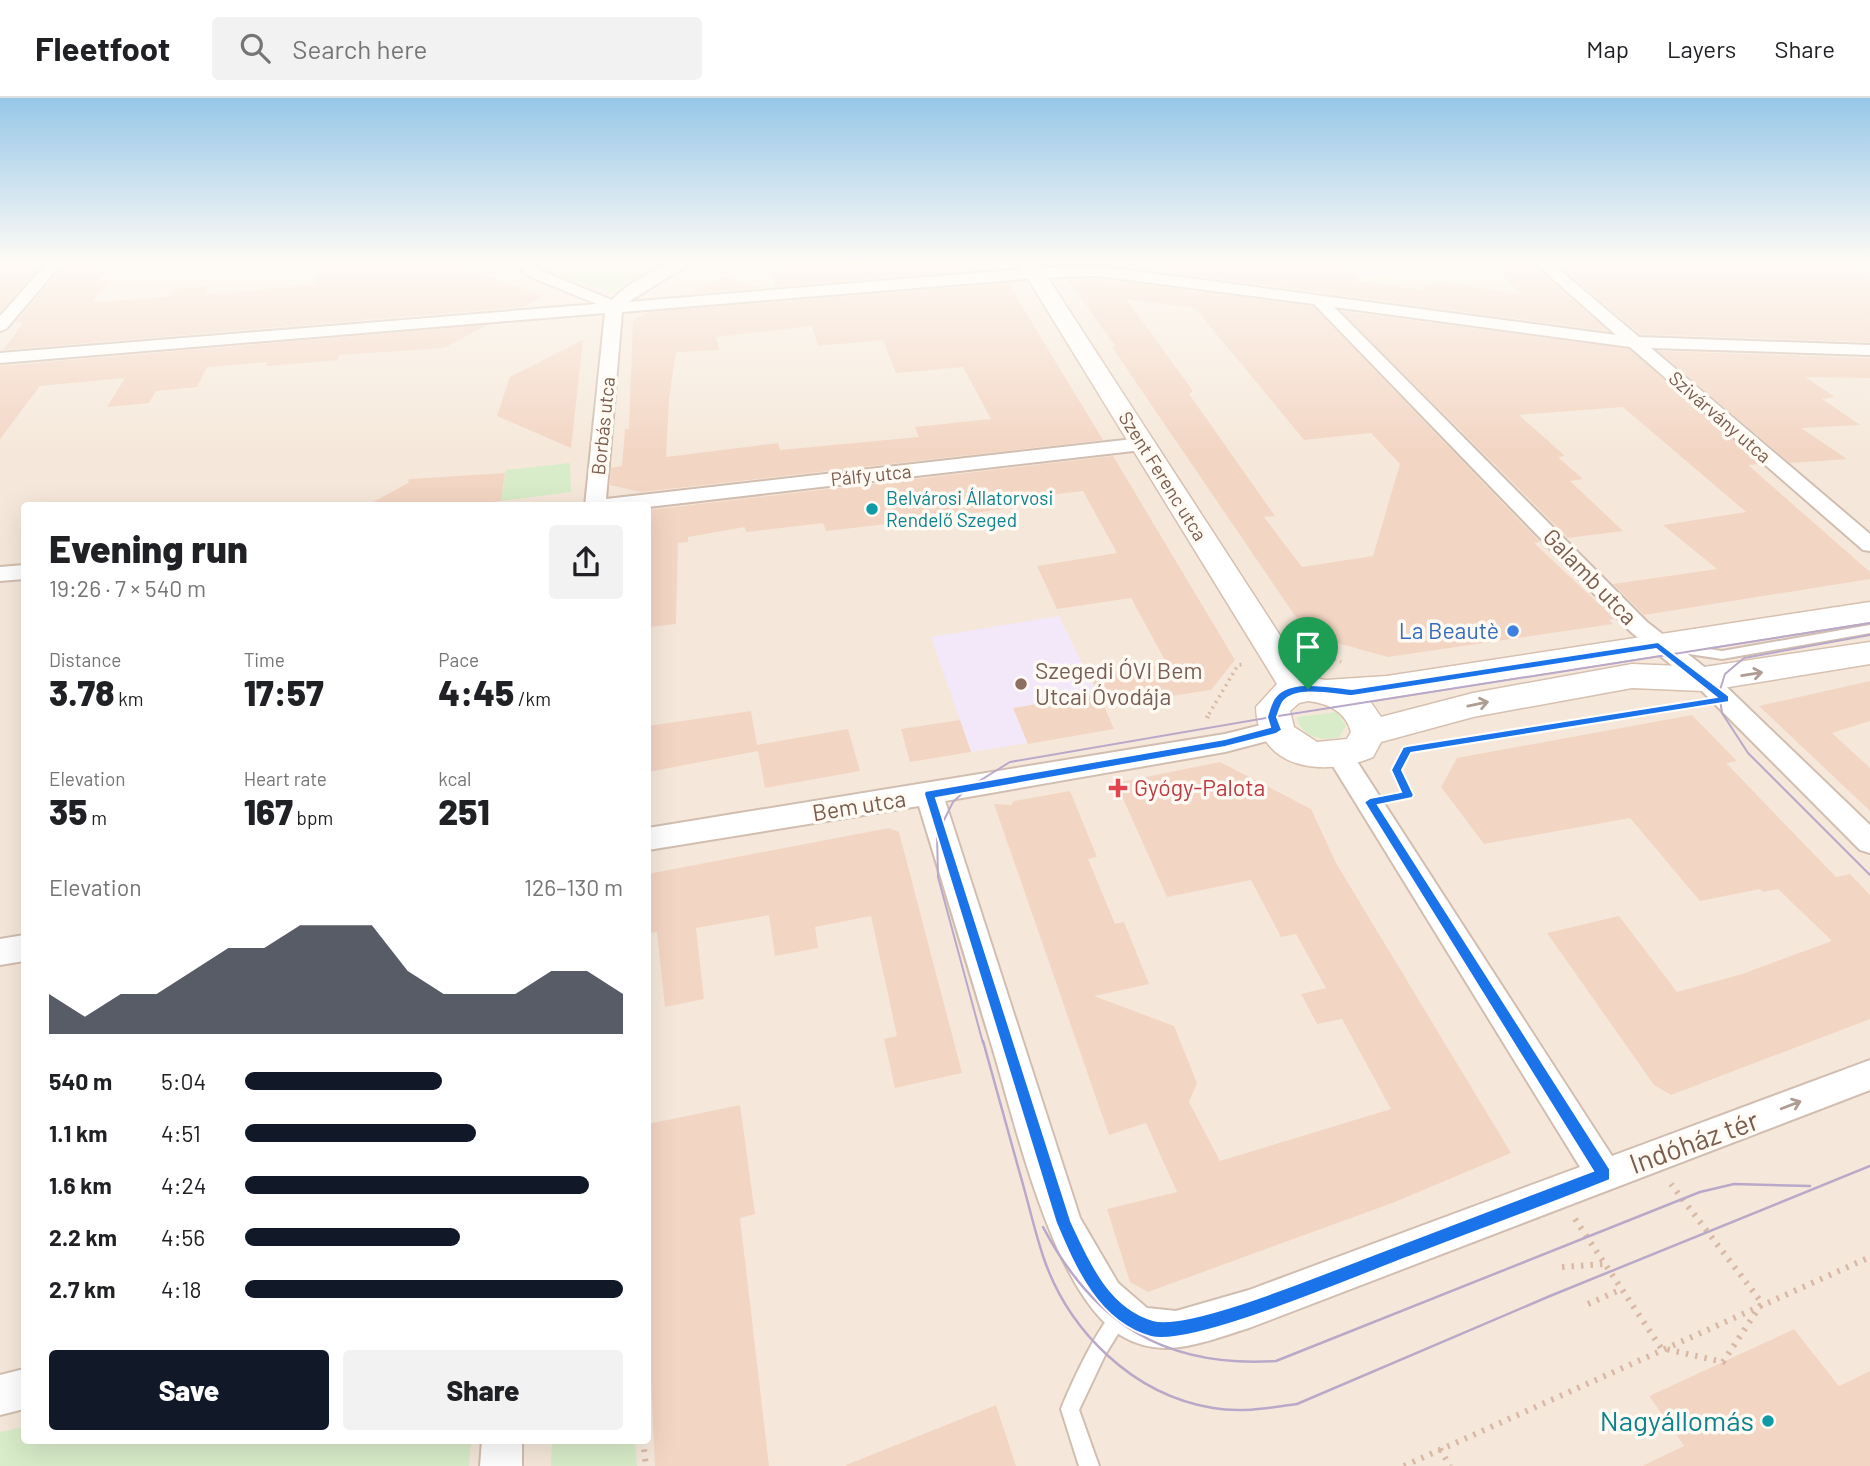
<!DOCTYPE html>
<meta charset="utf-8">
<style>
:root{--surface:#fff;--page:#f2f2f2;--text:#202124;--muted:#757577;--line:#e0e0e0;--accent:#111827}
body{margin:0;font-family:Barlow,sans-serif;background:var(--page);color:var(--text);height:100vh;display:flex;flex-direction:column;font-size:26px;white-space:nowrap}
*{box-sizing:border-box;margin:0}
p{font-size:23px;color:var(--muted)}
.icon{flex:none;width:38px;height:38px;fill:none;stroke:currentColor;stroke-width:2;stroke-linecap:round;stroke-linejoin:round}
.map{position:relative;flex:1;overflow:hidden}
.drawer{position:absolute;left:21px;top:404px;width:630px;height:942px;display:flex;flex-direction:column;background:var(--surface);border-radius:7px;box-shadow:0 7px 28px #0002}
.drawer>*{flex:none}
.pin{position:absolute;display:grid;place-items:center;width:60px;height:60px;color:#fff;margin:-72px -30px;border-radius:50% 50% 50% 0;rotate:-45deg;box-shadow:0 0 7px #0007}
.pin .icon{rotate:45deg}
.round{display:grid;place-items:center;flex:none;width:74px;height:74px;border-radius:7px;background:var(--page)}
.head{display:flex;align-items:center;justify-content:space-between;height:119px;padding:0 28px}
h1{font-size:38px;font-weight:800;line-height:52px}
.metrics{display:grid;grid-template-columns:repeat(3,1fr);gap:10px;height:119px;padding:7px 28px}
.metrics div{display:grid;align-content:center}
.metrics b{font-size:35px;font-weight:800}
.metrics small{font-size:19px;font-weight:400}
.metrics p{font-size:19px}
.chart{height:196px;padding:14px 28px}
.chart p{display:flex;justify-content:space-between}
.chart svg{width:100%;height:126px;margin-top:7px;fill:var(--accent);opacity:.7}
.cta{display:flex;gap:14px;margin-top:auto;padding:14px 28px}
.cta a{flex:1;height:80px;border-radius:7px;background:var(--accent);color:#fff;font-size:28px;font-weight:800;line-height:80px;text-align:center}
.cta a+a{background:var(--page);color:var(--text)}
ul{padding:0 28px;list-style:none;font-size:23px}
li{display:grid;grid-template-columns:112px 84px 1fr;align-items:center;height:52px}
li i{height:18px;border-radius:9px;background:var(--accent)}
header{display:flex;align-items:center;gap:42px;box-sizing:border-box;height:98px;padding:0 35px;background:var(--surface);border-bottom:2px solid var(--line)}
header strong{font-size:33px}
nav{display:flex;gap:38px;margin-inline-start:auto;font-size:24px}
.search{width:490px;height:63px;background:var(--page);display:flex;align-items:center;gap:18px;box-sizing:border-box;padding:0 24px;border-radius:7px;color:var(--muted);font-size:26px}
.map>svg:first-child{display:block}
.residential{fill:#f5e8da;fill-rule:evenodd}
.education{fill:#f3e8fa}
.green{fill:#d8ecc9}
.building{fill:#f3d5c3;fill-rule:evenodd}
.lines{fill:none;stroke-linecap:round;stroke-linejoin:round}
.lane-casing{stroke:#d1beb0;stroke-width:4}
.street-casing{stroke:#d1beb0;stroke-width:4}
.secondary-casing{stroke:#d6c0b0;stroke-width:3}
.path-far2{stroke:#d9b8a5;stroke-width:3.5;stroke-dasharray:2 4.5;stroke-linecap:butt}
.path-far1{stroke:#d9b8a5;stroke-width:4.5;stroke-dasharray:2 5;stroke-linecap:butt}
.path{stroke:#d9b8a5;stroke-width:6;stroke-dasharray:2.5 7;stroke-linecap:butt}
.lane{fill:#fff;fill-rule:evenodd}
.street{fill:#fff;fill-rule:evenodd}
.secondary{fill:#fff;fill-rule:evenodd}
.tram-far1{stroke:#b9a8c9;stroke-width:2}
.tram{stroke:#b9a8c9;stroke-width:2.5}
.oneway{stroke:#af9d94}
.route{fill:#1a73e8;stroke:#fff;stroke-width:2;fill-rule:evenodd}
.culture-dot{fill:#0f9aa8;stroke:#fffaf3;stroke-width:2.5}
.shop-dot{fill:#3f7fe0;stroke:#fffaf3;stroke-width:2.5}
.education-dot{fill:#8d6e63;stroke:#fffaf3;stroke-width:2.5}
.health-dot{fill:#e0444e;stroke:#fffaf3;stroke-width:2.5}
.labels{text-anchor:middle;stroke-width:7;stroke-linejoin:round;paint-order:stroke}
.far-street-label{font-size:19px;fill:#7a5c4d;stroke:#fffaf3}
.far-culture-label{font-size:19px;fill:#0d838f;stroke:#fffaf3;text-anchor:start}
.street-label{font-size:23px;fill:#7a5c4d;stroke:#fffaf3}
.shop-label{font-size:23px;fill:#366cbe;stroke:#fffaf3;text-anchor:end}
.education-label{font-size:23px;fill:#785e54;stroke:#fffaf3;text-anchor:start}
.health-label{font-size:23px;fill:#be3a42;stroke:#fffaf3;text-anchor:start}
.near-street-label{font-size:28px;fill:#7a5c4d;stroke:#fffaf3}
.near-culture-label{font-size:28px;fill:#0d838f;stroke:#fffaf3;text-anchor:end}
</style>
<header>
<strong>Fleetfoot</strong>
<div class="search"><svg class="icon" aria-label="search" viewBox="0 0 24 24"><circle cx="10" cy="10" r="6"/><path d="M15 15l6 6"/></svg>Search here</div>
<nav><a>Map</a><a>Layers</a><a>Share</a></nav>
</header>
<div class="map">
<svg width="1870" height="1368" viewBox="0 0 1870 1368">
<rect width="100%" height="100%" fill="#fdf6ec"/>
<path class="residential" d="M0 163H1870V1286L1862 1277 1839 1288 1794 1231 1649 1298 1684 1348 1666 1368H0ZM24 408H648V1342H24Z"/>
<path class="education" d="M1096 163H1424L1431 174 1356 179 1307 190Z
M1059 518 1114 631 971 654 931 539Z"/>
<path class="green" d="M618 163 666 164 612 195 545 174 554 168Z
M570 365 571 394 501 403 506 372Z
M1337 614 1346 628 1339 639C1321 644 1301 639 1297 619Z
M24 1329V1342H471L469 1368H0V1334Z
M552 1342H635L637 1368H551Z"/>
<path class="building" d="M20 163H46L0 214V165Z
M67 163H114L99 183 110 182 93 204 168 199 173 191 209 188 205 196 313 187 323 163H440L545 198 522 209 3 252 24 224 15 225Z
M881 163H996L1000 170 776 189 771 172Z
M1054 163H1345L1358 183 1424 192 1423 187 1433 188V185L1440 184 1521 196 1496 171 1536 169 1608 233 1098 165 1057 167Z
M1601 166 1604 168 1853 166 1870 178V244L1640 236 1559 168Z
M724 179 761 190 687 196Z
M1098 181 1313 208 1540 444 1534 445 1615 521 1609 522 1613 526 1388 559 1308 537 1112 249H1116L1068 182ZM1126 201 1195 210 1304 342 1371 335 1400 366 1373 458 1302 469 1264 419 1275 418 1189 296 1193 293Z
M1008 185 1103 342 641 394 610 387 611 370 622 368 625 331H629L633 222 649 214ZM812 228 818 248 883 242 896 275 963 269 991 321 915 329 919 339 780 352 778 345 666 359 669 301 676 254 719 252 716 239Z
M1341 213 1629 251 1761 366 1748 367 1870 474V481L1644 517 1613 486 1717 471 1663 427 1746 414 1623 309 1519 317 1565 358 1558 359 1583 381 1570 383 1623 433 1568 440Z
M487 227 444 250 339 257 337 262 266 268 268 264 207 269 197 289 156 293 149 305 107 309 125 280 40 288 0 341V268Z
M583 242 571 350 497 318 510 279Z
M1658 253 1870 260V280L1805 279 1835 299 1822 301 1860 327 1801 330 1847 361 1790 365Z
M1113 358 1235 562 1211 592 1104 608 1114 631 1028 646 1013 610 1098 596 1103 608 1090 577 1167 566 1131 500 1057 511 1037 468 1117 455 1083 393 1000 403 1004 411 896 425 826 433 823 425 746 434 745 429 688 439V444L678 445 676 526 648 529V412Z
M505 375 501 403 463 408H366L408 385 409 381Z
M1870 583V623L1832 635 1870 670V713L1759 608Z
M751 613 757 647 848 631 860 673 765 690 758 653 648 674V628Z
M1692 617 1737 663 1726 665 1836 779 1850 776 1870 797V921L1671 997 1654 987 1547 835 1619 818 1677 894 1742 876 1832 843 1778 791 1763 794 1760 791 1700 803 1630 720 1484 746 1441 689 1457 660Z
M960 622 971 654 910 664 901 631Z
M1220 664 1311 711 1336 765 1511 1055 1395 1104 1148 1194 1130 1184 1107 1111 1177 1094 1146 1025 1109 1037 994 706 1011 707 1014 703 1070 693 1097 759 1088 761 1115 826 1124 824 1149 886 1094 898 1174 928 1197 985 1189 1004 1220 1063 1391 1011 1342 921 1317 926 1301 896 1326 890 1296 836 1281 839 1251 782 1167 799 1116 685Z
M889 730 899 734 962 975 895 990 884 941 897 938 871 818 815 829 818 850 775 858 769 817 696 830 704 901 665 909 657 834 648 835V776Z
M740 1007 755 1116 740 1120 769 1368H655L648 1219V1026Z
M1794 1231 1839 1288 1870 1273V1368H1642L1684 1348 1649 1298Z
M996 1307 1016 1368H846V1367Z"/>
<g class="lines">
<defs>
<path id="lane" d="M1870 527V535L1722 561 1676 554 1671 550 1676 546 1722 553Z
M1120 1209 1126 1212 1129 1218 1105 1257 1079 1312 1099 1368H1079L1061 1311C1069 1291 1102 1217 1120 1209Z"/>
<path id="street" d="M49 163H64L6 231 0 233V218Z
M509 163H525L544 174 612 202C631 182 668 162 694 163L628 204 1035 170 1098 168 1616 237 1533 163H1549L1639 239 1870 247V257L1651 250 1870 436V453L1863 452 1630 249 1334 209 1647 524 1712 575 1870 727V755L1860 752 1696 587 1631 534 1314 206 1098 178 1035 180 622 214 606 401 1142 340 1151 346 1142 352 648 409 585 408 605 215 0 265V255L597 206 533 180Z
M24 467V481L0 483V469Z
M1277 623 1286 626 1290 632 1286 638 1225 654 945 703 1080 1120 1118 1185 1147 1210 1176 1213 1249 1192 1580 1069 1331 665 1327 658 1331 651 1340 649 1349 651 1612 1058 1870 962V992L1249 1230C1206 1243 1164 1263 1122 1238 1052 1197 1014 1018 990 942 967 864 943 786 919 708L648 752V730L1225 636Z
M24 837V863L0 867V841Z
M24 1271V1311L0 1317V1277Z
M482 1342H522V1368H480Z"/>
<path id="secondary" d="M1017 163H1037L1307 579 1326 582 1387 578 1870 504V524L1370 603 1381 619 1473 595 1632 566 1704 569 1870 544V566L1704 593 1632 590 1473 619 1381 644 1373 659C1326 679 1258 673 1256 609L1277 586ZM1308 603C1328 605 1346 614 1351 634L1347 641 1317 644 1294 629 1290 613 1299 605Z"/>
</defs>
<use href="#lane" class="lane-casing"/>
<use href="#street" class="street-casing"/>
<use href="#secondary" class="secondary-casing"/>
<path class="path-far2" d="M1310 551 1341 564
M1209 616 1238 567 1244 566
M1631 616 1662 611"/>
<path class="path-far1" d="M1207 620 1210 614
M1457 644 1641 614
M1400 699 1408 697 1397 672 1405 656"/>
<path class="path" d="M1575 1121 1661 1250 1723 1264 1762 1205 1671 1086
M1562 1169 1605 1166
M1588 1206 1622 1191
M643 1342 646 1368
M1440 1351 1450 1368
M1404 1368 1870 1159"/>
<use href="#lane" class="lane"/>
<use href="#street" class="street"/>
<use href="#secondary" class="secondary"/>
<path class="tram-far1" d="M1870 537 1744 560 1725 576 1719 595 1722 615 1748 655 1870 777
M983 945 938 779 937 736 953 704 968 690 1010 664 1272 619 1870 525"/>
<path class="tram" d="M983 943C995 987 1008 1032 1020 1076 1028 1103 1034 1131 1043 1158 1068 1233 1133 1297 1213 1310 1241 1315 1269 1310 1297 1306L1550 1198 1870 1068
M1043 1129C1094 1226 1165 1270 1276 1263L1700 1094 1734 1086 1810 1088"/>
</g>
<defs><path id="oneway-shaft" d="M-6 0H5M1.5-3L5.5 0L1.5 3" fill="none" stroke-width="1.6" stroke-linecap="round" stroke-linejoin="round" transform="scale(1.75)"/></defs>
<g class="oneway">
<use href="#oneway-shaft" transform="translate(1752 576) rotate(-9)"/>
<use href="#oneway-shaft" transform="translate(1478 606) rotate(-12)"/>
<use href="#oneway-shaft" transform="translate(1791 1007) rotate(-21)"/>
</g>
<linearGradient id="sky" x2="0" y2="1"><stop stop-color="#97c7e8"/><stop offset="0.46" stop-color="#fefbf6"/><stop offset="1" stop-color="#fefbf6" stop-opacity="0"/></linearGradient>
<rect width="1870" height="354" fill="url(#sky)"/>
<path class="route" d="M1658 544 1729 598V604L1411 655 1402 672 1414 697 1412 700 1378 707 1610 1071V1082C1546 1108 1481 1131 1417 1156 1367 1174 1193 1250 1151 1239 1098 1224 1075 1170 1056 1125L924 696 925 693 1225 641 1270 629 1267 619C1269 613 1271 603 1276 598 1292 580 1331 589 1352 591ZM1656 551 1716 599 1407 648 1403 649 1391 672 1401 694 1370 700 1364 704 1593 1073C1521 1101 1448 1128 1375 1156 1334 1171 1188 1233 1153 1222 1108 1209 1089 1161 1071 1123L936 700 1225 649 1276 636 1282 632 1277 619C1279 614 1281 606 1284 603 1297 588 1335 597 1352 598Z"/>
<g class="culture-dot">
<circle cx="872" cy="411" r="7"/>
<circle cx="1768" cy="1323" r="7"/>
</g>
<circle class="shop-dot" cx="1513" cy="533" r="7"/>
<circle class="education-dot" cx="1021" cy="586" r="7"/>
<path class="health-dot" d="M1114.5 679.5h7v7h7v7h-7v7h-7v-7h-7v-7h7z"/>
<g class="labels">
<g class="far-street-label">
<text transform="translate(1720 319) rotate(41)" y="7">Szivárvány utca</text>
<text transform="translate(603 328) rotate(-84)" y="7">Borbás utca</text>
<text transform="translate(871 377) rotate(-6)" y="7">Pálfy utca</text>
<text transform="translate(1163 378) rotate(58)" y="7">Szent Ferenc utca</text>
</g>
<g class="far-culture-label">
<text x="886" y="407">Belvárosi Állatorvosi<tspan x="886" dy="22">Rendelő Szeged</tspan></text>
</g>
<g class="street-label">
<text transform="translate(1590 479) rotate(46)" y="8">Galamb utca</text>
<text transform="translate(859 708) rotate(-9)" y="8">Bem utca</text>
</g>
<g class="shop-label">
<text x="1499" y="541">La Beautè</text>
</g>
<g class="education-label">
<text x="1035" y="581">Szegedi ÓVI Bem<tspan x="1035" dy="26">Utcai Óvodája</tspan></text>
</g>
<g class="health-label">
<text x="1134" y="698">Gyógy-Palota</text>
</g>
<g class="near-street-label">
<text transform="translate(1694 1044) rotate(-20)" y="10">Indóház tér</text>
</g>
<g class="near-culture-label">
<text x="1754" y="1333">Nagyállomás</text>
</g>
</g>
</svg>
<div class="pin" style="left:1308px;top:591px;background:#1e9e55"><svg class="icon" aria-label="arrive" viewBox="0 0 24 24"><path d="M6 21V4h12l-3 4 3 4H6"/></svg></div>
<section class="drawer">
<div class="head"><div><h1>Evening run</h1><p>19:26 · 7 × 540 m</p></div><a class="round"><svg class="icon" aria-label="share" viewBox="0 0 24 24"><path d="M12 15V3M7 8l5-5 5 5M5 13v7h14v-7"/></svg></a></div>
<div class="metrics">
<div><p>Distance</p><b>3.78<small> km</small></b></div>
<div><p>Time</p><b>17:57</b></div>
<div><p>Pace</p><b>4:45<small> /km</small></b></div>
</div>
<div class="metrics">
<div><p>Elevation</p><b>35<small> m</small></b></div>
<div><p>Heart rate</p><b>167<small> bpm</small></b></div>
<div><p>kcal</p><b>251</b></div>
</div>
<div class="chart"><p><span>Elevation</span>126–130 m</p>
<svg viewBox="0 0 160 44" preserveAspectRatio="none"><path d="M0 44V30L10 38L20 30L30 30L40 22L50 14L60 14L70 6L80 6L90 6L100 22L110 30L120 30L130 30L140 22L150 22L160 30V44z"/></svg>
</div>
<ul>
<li><b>540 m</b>5:04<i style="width:52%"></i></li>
<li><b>1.1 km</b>4:51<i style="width:61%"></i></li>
<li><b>1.6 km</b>4:24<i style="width:91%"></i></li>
<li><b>2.2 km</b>4:56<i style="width:57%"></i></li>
<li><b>2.7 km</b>4:18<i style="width:100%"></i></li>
</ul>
<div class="cta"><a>Save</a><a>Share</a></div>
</section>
</div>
